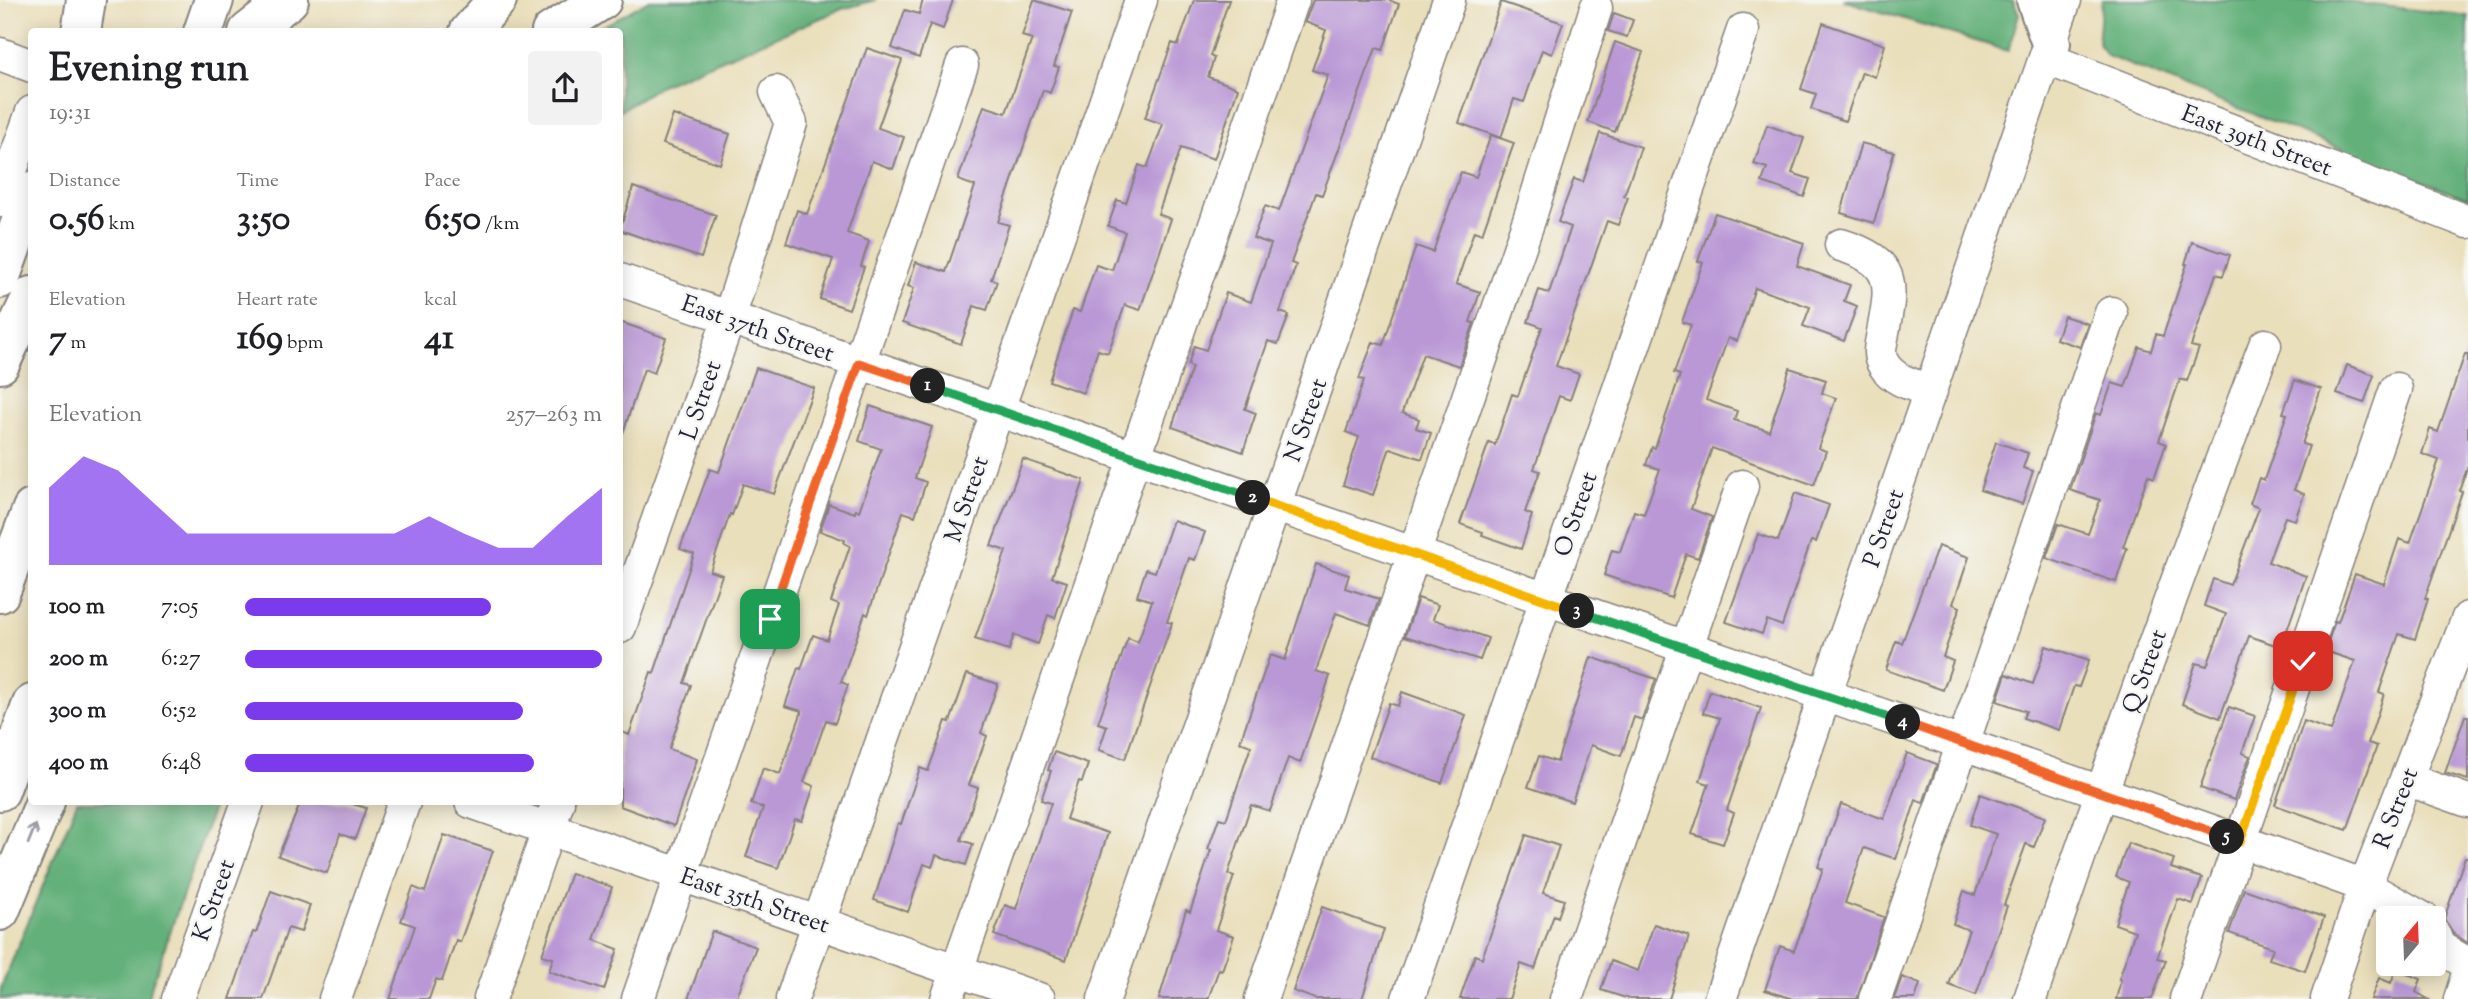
<!DOCTYPE html>
<meta charset="utf-8">
<style>
:root{--surface:#fff;--page:#f2f2f2;--text:#202124;--muted:#757577;--accent:#7c3aed}
body{margin:0;font-family:"Sorts Mill Goudy",serif;background:var(--page);color:var(--text);height:100vh;display:flex;flex-direction:column;font-size:26px;white-space:nowrap}
*{box-sizing:border-box;margin:0}
p{font-size:23px;color:var(--muted)}
.icon{flex:none;width:38px;height:38px;fill:none;stroke:currentColor;stroke-width:2;stroke-linecap:round;stroke-linejoin:round}
.map{position:relative;flex:1;overflow:hidden}
.sheet{position:absolute;left:28px;top:28px;width:595px;height:777px;display:flex;flex-direction:column;background:var(--surface);border-radius:7px;box-shadow:0 4px 18px #0003}
.sheet>*{flex:none}
.needle{width:46px;rotate:19deg}
.buttons{position:absolute;left:2376px;top:906px;display:grid;gap:14px}
.buttons a{display:grid;place-items:center;width:70px;height:70px;border-radius:7px;background:var(--surface);box-shadow:0 4px 18px #0003;font-size:35px}
.pin{position:absolute;display:grid;place-items:center;width:60px;height:60px;color:#fff;margin:-30px;border-radius:14px;box-shadow:0 4px 10px #0006}
.km{position:absolute;width:35px;height:35px;margin:-18px;border-radius:50%;background:#222;color:#fff;font-size:19px;line-height:35px;text-align:center}
.round{display:grid;place-items:center;flex:none;width:74px;height:74px;border-radius:7px;background:var(--page)}
.headline{display:flex;align-items:center;justify-content:space-between;height:119px;padding:0 21px}
h1{font-size:38px;font-weight:700;line-height:52px}
.metrics{display:grid;grid-template-columns:repeat(3,1fr);gap:10px;height:119px;padding:7px 21px}
.metrics div{display:grid;align-content:center}
.metrics b{font-size:35px;font-weight:700}
.metrics small{font-size:19px;font-weight:400}
.metrics p{font-size:19px}
.chart{height:196px;padding:14px 21px}
.chart p{display:flex;justify-content:space-between}
.chart svg{width:100%;height:126px;margin-top:7px;fill:var(--accent);opacity:.7}
ul{padding:0 21px;list-style:none;font-size:23px}
li{display:grid;grid-template-columns:112px 84px 1fr;align-items:center;height:52px}
li i{height:18px;border-radius:9px;background:var(--accent)}
.map>svg:first-child{display:block}
.forest{fill:#63b07a;stroke:#42695a;stroke-width:2}
.building{fill:#ba98d6}
.lines{fill:none;stroke-linecap:round;stroke-linejoin:round}
.minor-casing{stroke:#86807b;stroke-width:35}
.major-casing{stroke:#86807b;stroke-width:42}
.highway-casing{stroke:#86807b;stroke-width:42}
.minor{stroke:#fff;stroke-width:32}
.major{stroke:#fff;stroke-width:38}
.highway{stroke:#fff;stroke-width:38}
.oneway{stroke:#9c9ca7}
.split-1-casing{stroke:#fff;stroke-width:14}
.split-2-casing{stroke:#fff;stroke-width:14}
.split-3-casing{stroke:#fff;stroke-width:14}
.split-4-casing{stroke:#fff;stroke-width:14}
.split-5-casing{stroke:#fff;stroke-width:14}
.split-6-casing{stroke:#fff;stroke-width:14}
.split-1{stroke:#f0652b;stroke-width:9}
.split-2{stroke:#22a559;stroke-width:9}
.split-3{stroke:#f5b400;stroke-width:9}
.split-4{stroke:#22a559;stroke-width:9}
.split-5{stroke:#f0652b;stroke-width:9}
.split-6{stroke:#f5b400;stroke-width:9}
.labels{text-anchor:middle;stroke-width:5;stroke-linejoin:round;paint-order:stroke}
.street-label{font-size:24px;fill:#22223b;stroke:#f6f6f2}
</style>
<div class="map">
<svg width="2468" height="999" viewBox="0 0 2468 999">
<rect width="100%" height="100%" fill="#f6f6f2"/>
<filter id="ink" filterUnits="userSpaceOnUse"><feTurbulence type="fractalNoise" baseFrequency=".0143" numOctaves="2"/><feDisplacementMap in="SourceGraphic" scale="14" xChannelSelector="R" yChannelSelector="G"/><feConvolveMatrix kernelMatrix="1 2 1 2 8 2 1 2 1" color-interpolation-filters="sRGB"/></filter>
<filter id="wash" filterUnits="userSpaceOnUse"><feTurbulence type="fractalNoise" baseFrequency=".00686" numOctaves="4" result="noise"/><feDisplacementMap in="SourceGraphic" scale="28" xChannelSelector="R" yChannelSelector="G"/><feGaussianBlur stdDeviation="1.57" result="paint"/><feColorMatrix in="noise" values="0 0 0 0 0 0 0 0 0 0 0 0 0 0 0 0 0 1.4 0 .05"/><feComposite in="paint" operator="in"/></filter>
<g filter="url(#wash)">
<rect width="100%" height="100%" fill="#eadfbb"/>
<path class="forest" d="M649 0H876L842 9 661 85 620 111V32L595 31Z
M1843 0H2013L2019 14 2008 51Z
M2102 0H2330L2468 16V199L2107 56 2098 44Z
M77 802H215L147 999H0L1 988Z"/>
<g id="blocks">
<path class="building" d="M923 0H953L943 29 930 24 919 58 892 48 905 10 919 14Z
M1034 0 1072 12 1054 66 1059 67 1050 93 1043 90 998 222 1009 225 991 279 997 281 987 310 974 306 961 344 902 323 914 288 908 286 916 262 946 272 975 186 958 180 984 106 1006 113 1032 39 1022 36Z
M1194 0H1229L1210 56 1214 58 1208 77 1238 88 1214 159 1181 148 1158 214 1171 219 1140 310 1125 305 1108 353 1098 350 1083 393 1049 381 1073 310 1080 312 1096 265 1112 270 1125 232 1108 226 1117 200 1126 203 1139 165 1147 168 1163 124 1145 118 1172 43 1178 45Z
M1313 0H1388L1399 4 1383 50 1376 48 1322 195 1316 193 1291 263 1296 265 1280 312 1289 315 1278 344 1268 341 1245 409 1256 413 1243 452 1172 427 1192 367 1188 365 1194 346 1206 350 1226 293 1251 302 1271 244 1253 238 1265 206 1279 211 1328 75 1312 70 1326 30 1305 22Z
M1501 2 1563 23 1552 54 1542 50 1524 102 1514 99 1501 138 1459 123Z
M1614 13 1633 20 1627 37 1608 31Z
M1823 23 1885 45 1875 77 1862 72 1845 121 1811 109 1816 94 1801 89Z
M1615 42 1643 52 1615 132 1588 122Z
M867 48 902 60 878 128 904 137 893 169 872 161 847 233 869 241 861 266 864 267 849 309 820 299 833 259 786 243 797 210 807 214Z
M673 115 730 134 720 164 663 144Z
M1767 125 1804 138 1792 173 1810 179 1804 197 1762 182 1767 168 1754 164Z
M1600 133 1641 147 1624 196 1628 197 1618 225 1607 221 1556 366 1579 374 1570 400 1559 396 1534 469 1540 471 1525 512 1532 515 1521 549 1482 535 1483 532 1460 524 1489 442 1495 445 1512 394 1518 396 1542 327 1528 322 1539 290 1549 293 1571 227 1558 222 1574 179 1583 182Z
M1491 135 1514 143 1482 234 1474 231 1456 284 1480 292 1470 322 1474 323 1459 366 1423 354 1402 413 1419 419 1416 428 1431 433 1422 459 1390 448 1373 495 1343 485 1359 437 1346 432 1364 380 1359 379 1373 342 1383 345 1416 246 1433 252 1461 172 1476 177Z
M1861 143 1894 152 1874 223 1841 213Z
M633 187 716 215 701 258 620 230Z
M1715 213 1804 243 1797 266 1850 285 1844 301 1857 306 1844 341 1803 326 1810 307 1755 288 1737 341 1728 338 1706 400 1737 411 1734 420 1769 431 1790 368 1826 380 1822 393 1836 398 1818 448 1826 451 1814 485 1712 448 1691 509 1712 517 1698 558 1686 554 1671 598 1604 575 1612 550 1620 552 1634 511 1644 514 1660 469 1646 465 1652 447 1655 448 1680 375 1674 373 1691 325 1682 322 1703 262 1698 261Z
M2192 242 2230 255 2223 276 2216 274 2191 346 2199 348 2187 381 2180 379 2159 441 2166 444 2154 478 2148 475 2123 547 2127 548 2116 582 2046 558 2058 524 2088 534 2100 500 2070 490 2096 413 2101 415 2112 383 2125 387 2139 347 2151 351 2156 334 2163 336 2187 264H2185Z
M2064 316 2088 324 2080 347 2056 339Z
M620 322 666 338 654 373 644 369 623 433 620 432Z
M2465 354H2468V466L2459 491 2462 492 2425 598 2428 599 2415 639 2399 634 2379 692 2384 694 2368 743 2377 746 2347 830 2275 805 2304 721 2331 731 2355 661 2325 651 2335 621 2338 622 2355 574 2384 584 2399 539 2410 543 2439 460 2422 454 2430 429 2438 432Z
M2347 365 2374 375 2364 403 2337 394Z
M756 368 814 388 774 494 743 484 732 515 730 514 710 571 722 575 684 683 691 685 669 749 697 759 674 826 620 806V731L629 735 651 672 654 673 694 554 680 549 710 469 719 472Z
M2295 380 2321 389 2302 444 2309 446 2294 490 2304 494 2295 520 2285 517 2268 562 2306 576 2287 630 2293 632 2287 649 2249 636 2220 718 2182 704 2196 663 2207 666 2226 614 2204 606 2213 579 2230 585 2259 508 2250 504 2259 478 2264 480 2287 414 2283 413Z
M870 406 932 427 915 478 926 482 915 516 903 512 868 615 865 613 841 682 848 685 835 723 826 720 804 782 814 786 802 821 795 819 778 868 746 857 763 808 751 804 763 768 780 774 802 711 785 706 798 668 801 669 813 635 827 640 839 605 831 602 850 546 844 543 845 540 820 531 829 504 855 513 856 509 859 511 881 449 859 441Z
M1996 442 2028 453 2023 468 2033 471 2022 504 1980 490Z
M1023 459 1084 480 1052 577 1067 582 1055 618 1048 615 1038 644 1014 635 1009 650 975 639 1006 551 991 546Z
M1795 493 1829 505 1816 542 1811 541 1782 626 1767 620 1762 634 1726 622 1758 534 1778 541Z
M1173 520 1205 532 1195 560 1189 558 1167 622 1172 623 1125 759 1099 750 1107 726 1098 723 1128 638 1138 642 1152 601 1137 596 1146 569 1155 572Z
M1938 546 1969 557 1953 604 1960 607 1943 657 1953 661 1943 690 1886 670 1896 641 1902 643Z
M1316 564 1349 575 1345 588 1379 599 1370 625 1336 613 1316 671 1330 676 1300 763 1288 758 1270 811 1251 805 1228 874 1234 876 1216 930 1234 936 1222 970 1219 969 1208 999H1159L1186 910 1190 912 1211 850 1208 849 1219 818 1226 820 1251 746 1240 742 1270 655 1285 660Z
M1418 598 1438 605 1433 619 1488 638 1480 660 1405 636Z
M2046 646 2089 660 2079 687 2074 686 2059 730 2023 718 2026 711 1997 701 2006 674 2033 684Z
M1591 657 1656 679 1642 720 1634 717 1621 756 1591 745 1572 802 1528 787 1539 756 1557 762Z
M967 674 998 684 981 733 987 736 969 785 978 788 961 840 973 844 966 865 936 855 932 867 924 864 908 912 874 900 898 823 901 824 920 768 928 771 946 721 950 722Z
M1710 691 1761 708 1727 810 1734 813 1723 844 1692 834 1709 784 1700 781 1720 718 1703 713Z
M1402 692 1466 715 1442 783 1370 757 1389 703 1398 706Z
M2229 707 2255 716 2242 753 2250 756 2234 800 2200 788Z
M2465 716H2468V780L2445 773Z
M1054 752 1088 764 1082 782 1079 781 1066 819 1108 833 1066 960 994 935 1005 905 1016 909 1051 803 1041 800 1051 771 1048 770Z
M1907 753 1937 764 1923 803 1916 800 1896 859 1864 848 1845 903 1884 917 1857 999H1793L1765 990 1780 946 1794 951 1823 869 1818 867 1841 804 1884 819Z
M1980 794 2045 817 2034 847 2026 844 2004 905 2007 906 1976 995 1949 985 1969 930 1953 924 1964 891 1975 895 1996 834 1970 825Z
M301 802H346L366 808 355 839 340 834 327 873 278 856Z
M444 835 493 851 460 942 456 940 442 981 436 979 429 999H390L415 926 401 921 413 887 425 892Z
M1526 835 1559 846 1543 893 1564 900 1558 917 1554 915 1535 969 1521 964 1509 999H1460L1475 955 1482 958Z
M2128 843 2174 859 2171 868 2202 878 2193 904 2178 899 2157 958 2166 960 2152 999H2116L2121 980 2119 979 2135 931 2115 924 2129 882 2116 877Z
M2465 857H2468V943L2454 934 2444 919Z
M571 873 612 887 594 940 618 949 604 990 549 971 553 958 542 955Z
M2244 889 2324 917 2305 971 2269 959 2273 948 2229 933Z
M271 891 310 905 301 932 288 928 263 999H230L253 932 256 933Z
M1322 907 1384 929 1362 999H1315L1293 991Z
M1654 924 1689 936 1669 999H1629L1601 990 1611 961 1638 971Z
M712 931 756 947 736 999H688Z
M2396 970 2421 979 2416 992 2428 999H2371L2379 978 2391 983Z
M1902 977 1920 984 1915 999H1894Z"/>
</g>
</g>
<g filter="url(#ink)">
<use href="#blocks" fill-opacity="0" stroke="#86807b" stroke-width="2"/>
<g class="lines">
<defs>
<path id="minor" d="M0 54 32 66
M2045 58 2468 222
M0 201 32 112
M1841 245C1900 263 1891 287 1882 338 1880 348 1878 356 1884 365 1894 381 1914 385 1931 391
M620 280 1825 695 2240 841 2365 886 2424 919
M620 627 729 318 791 123 776 92
M2406 779 2468 801
M471 802 1039 999
M2434 934 2439 947 2468 964
M178 999 248 802
M335 999 404 802
M490 999 558 802
M638 999 962 65
M792 999 1141 0
M947 999 1293 0
M1104 999 1449 0
M1261 999 1530 217 1596 8
M1408 999 1743 30
M1566 999 1742 486
M1720 999 2065 0
M1875 999 2111 313
M2030 999C2105 780 2182 562 2265 345
M2186 999 2396 389
M2327 999 2365 886 2468 618
M2460 999 2468 974"/>
<path id="major" d="M2036 0 2051 43"/>
<path id="highway" d="M81 32 86 0
M203 32 214 0
M248 32 289 0
M469 32 497 0
M551 32 602 0
M0 279 32 191
M0 364 32 296
M0 593 32 509
M0 791 32 704
M0 911 45 802"/>
</defs>
<use href="#minor" class="minor-casing"/>
<use href="#major" class="major-casing"/>
<use href="#highway" class="highway-casing"/>
<use href="#minor" class="minor"/>
<use href="#major" class="major"/>
<use href="#highway" class="highway"/>
</g>
<defs><path id="oneway-shaft" d="M-6 0H5M1.5-3L5.5 0L1.5 3" fill="none" stroke-width="1.6" stroke-linecap="round" stroke-linejoin="round" transform="scale(1.75)"/></defs>
<use class="oneway" href="#oneway-shaft" transform="translate(32 834) rotate(-68)"/>
</g>
<g class="lines" filter="url(#ink)">
<defs>
<path id="split-1" d="M770 619 859 363 928 386"/>
<path id="split-2" d="M928 386 1253 498"/>
<path id="split-3" d="M1253 498 1577 611"/>
<path id="split-4" d="M1577 611 1903 722"/>
<path id="split-5" d="M1903 722 2227 837"/>
<path id="split-6" d="M2227 837 2240 842 2303 661"/>
</defs>
<use href="#split-1" class="split-1-casing"/>
<use href="#split-2" class="split-2-casing"/>
<use href="#split-3" class="split-3-casing"/>
<use href="#split-4" class="split-4-casing"/>
<use href="#split-5" class="split-5-casing"/>
<use href="#split-6" class="split-6-casing"/>
<use href="#split-1" class="split-1"/>
<use href="#split-2" class="split-2"/>
<use href="#split-3" class="split-3"/>
<use href="#split-4" class="split-4"/>
<use href="#split-5" class="split-5"/>
<use href="#split-6" class="split-6"/>
</g>
<g class="labels">
<g class="street-label">
<text transform="translate(2257 140) rotate(21)" y="8">East 39th Street</text>
<text transform="translate(758 328) rotate(19)" y="8">East 37th Street</text>
<text transform="translate(700 400) rotate(-71)" y="8">L Street</text>
<text transform="translate(1305 420) rotate(-71)" y="8">N Street</text>
<text transform="translate(966 499) rotate(-71)" y="8">M Street</text>
<text transform="translate(1575 514) rotate(-71)" y="8">O Street</text>
<text transform="translate(1883 528) rotate(-71)" y="8">P Street</text>
<text transform="translate(2144 671) rotate(-70)" y="8">Q Street</text>
<text transform="translate(2395 808) rotate(-69)" y="8">R Street</text>
<text transform="translate(213 900) rotate(-71)" y="8">K Street</text>
<text transform="translate(755 900) rotate(19)" y="8">East 35th Street</text>
</g>
</g>
</svg>
<div class="buttons">
<a><svg class="needle" viewBox="-14 -14 28 28"><path d="M0-13l5 13h-10z" fill="#e53935"/><path d="M0 13l5-13h-10z" fill="#757577"/></svg></a>
</div>
<div class="pin" style="left:770px;top:619px;background:#1e9e55"><svg class="icon" aria-label="arrive" viewBox="0 0 24 24"><path d="M6 21V4h12l-3 4 3 4H6"/></svg></div>
<div class="pin" style="left:2303px;top:661px;background:#d93025"><svg class="icon" aria-label="check" viewBox="0 0 24 24"><path d="M5 12l5 5 9-10"/></svg></div>
<b class="km" style="left:928px;top:386px">1</b>
<b class="km" style="left:1253px;top:498px">2</b>
<b class="km" style="left:1577px;top:611px">3</b>
<b class="km" style="left:1903px;top:722px">4</b>
<b class="km" style="left:2227px;top:837px">5</b>
<section class="sheet">
<div class="headline"><div><h1>Evening run</h1><p>19:31</p></div><a class="round"><svg class="icon" aria-label="share" viewBox="0 0 24 24"><path d="M12 15V3M7 8l5-5 5 5M5 13v7h14v-7"/></svg></a></div>
<div class="metrics">
<div><p>Distance</p><b>0.56<small> km</small></b></div>
<div><p>Time</p><b>3:50</b></div>
<div><p>Pace</p><b>6:50<small> /km</small></b></div>
</div>
<div class="metrics">
<div><p>Elevation</p><b>7<small> m</small></b></div>
<div><p>Heart rate</p><b>169<small> bpm</small></b></div>
<div><p>kcal</p><b>41</b></div>
</div>
<div class="chart"><p><span>Elevation</span>257–263 m</p>
<svg viewBox="0 0 160 44" preserveAspectRatio="none"><path d="M0 44V17L10 6L20 11L30 22L40 33L50 33L60 33L70 33L80 33L90 33L100 33L110 27L120 33L130 38L140 38L150 27L160 17V44z"/></svg>
</div>
<ul>
<li><b>100 m</b>7:05<i style="width:69%"></i></li>
<li><b>200 m</b>6:27<i style="width:100%"></i></li>
<li><b>300 m</b>6:52<i style="width:78%"></i></li>
<li><b>400 m</b>6:48<i style="width:81%"></i></li>
</ul>
</section>
</div>
